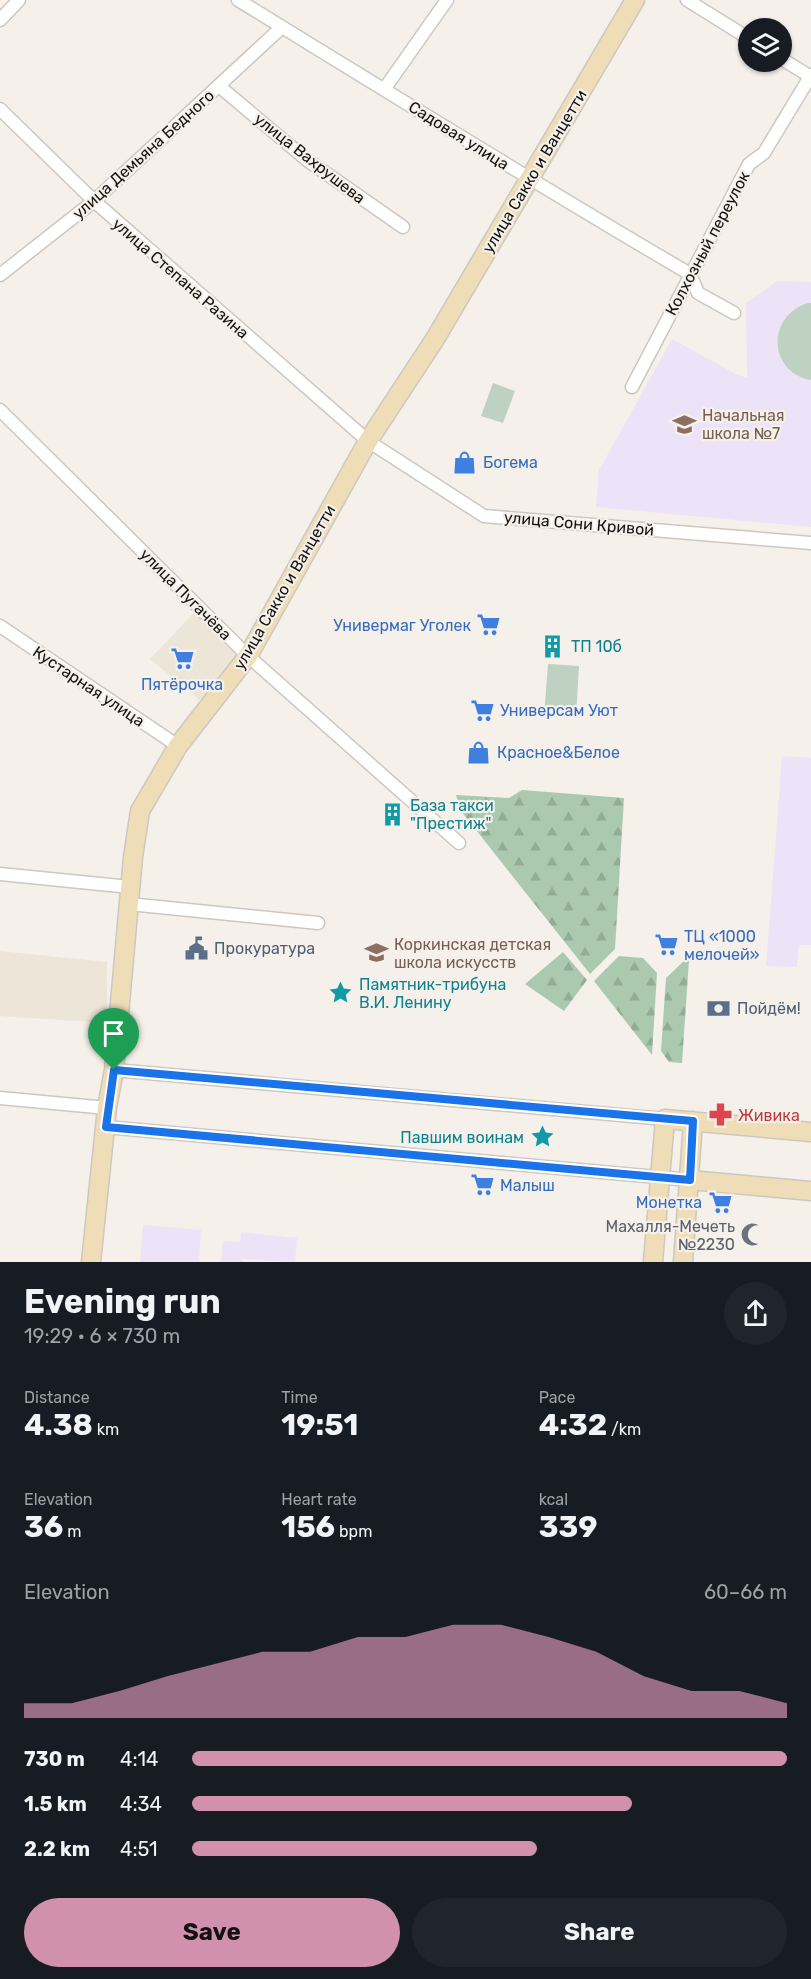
<!DOCTYPE html>
<meta charset="utf-8">
<style>
:root{--surface:#171b24;--page:#20242c;--text:#f1f3f6;--muted:#9ea1a6;--accent:#d090ae}
body{margin:0;font-family:Rubik,sans-serif;background:var(--page);color:var(--text);height:100vh;display:flex;flex-direction:column;font-size:22px;white-space:nowrap}
*{box-sizing:border-box;margin:0}
p{font-size:20px;color:var(--muted)}
.icon{flex:none;width:33px;height:33px;fill:none;stroke:currentColor;stroke-width:2;stroke-linecap:round;stroke-linejoin:round}
.map{position:relative;height:1262px;overflow:hidden}
.drawer{display:flex;flex-direction:column;background:var(--surface);flex:1}
.drawer>*{flex:none}
.buttons{position:absolute;left:738px;top:18px;display:grid;gap:12px}
.buttons a{display:grid;place-items:center;width:54px;height:54px;border-radius:50%;background:var(--surface);box-shadow:0 2px 4px #0004;font-size:30px}
.pin{position:absolute;display:grid;place-items:center;width:51px;height:51px;color:#fff;margin:-62px -26px;border-radius:50% 50% 50% 0;rotate:-45deg;box-shadow:0 0 6px #0007}
.pin .icon{rotate:45deg}
.round{display:grid;place-items:center;flex:none;width:63px;height:63px;border-radius:32px;background:var(--page)}
.headline{display:flex;align-items:center;justify-content:space-between;height:102px;padding:0 24px}
h1{font-size:33px;font-weight:700;line-height:45px}
.stats{display:grid;grid-template-columns:repeat(3,1fr);gap:9px;height:102px;padding:6px 24px}
.stats div{display:grid;align-content:center}
.stats b{font-size:30px;font-weight:700}
.stats small{font-size:16px;font-weight:400}
.stats p{font-size:16px}
.chart{height:168px;padding:12px 24px}
.chart p{display:flex;justify-content:space-between}
.chart svg{width:100%;height:108px;margin-top:6px;fill:var(--accent);opacity:.7}
.primary-button{display:flex;gap:12px;margin-top:auto;padding:12px 24px}
.primary-button a{flex:1;height:69px;border-radius:36px;background:var(--accent);color:#111;font-size:24px;font-weight:700;line-height:69px;text-align:center}
.primary-button a+a{background:var(--page);color:var(--text)}
ul{padding:0 24px;list-style:none;font-size:20px}
li{display:grid;grid-template-columns:96px 72px 1fr;align-items:center;height:45px}
li i{height:15px;border-radius:8px;background:var(--accent)}
.map>svg:first-child{display:block}
.built{fill:#ede5d7}
.education{fill:#ece3f9}
.forest{fill:url(#forest-firs)}
.green{fill:#bfd1c1}
.lines{fill:none;stroke-linecap:round;stroke-linejoin:round}
.street-casing{stroke:#ccc8c1;stroke-width:15}
.secondary-casing{stroke:#ccc8c1;stroke-width:21}
.street{stroke:#fff;stroke-width:12}
.secondary{stroke:#eeddb7;stroke-width:18}
.route-casing{stroke:#fff;stroke-width:12}
.route{stroke:#1a73e8;stroke-width:8}
.labels{text-anchor:middle;stroke-width:4.5;stroke-linejoin:round;paint-order:stroke}
.street-label{font-size:16px;fill:#151412;stroke:#f5f1ea}
.education-label{font-size:16px;fill:#785e54;stroke:#f5f1ea;text-anchor:start}
.shop-label{font-size:16px;fill:#366cbe;stroke:#f5f1ea;text-anchor:start}
.culture-label{font-size:16px;fill:#0d838f;stroke:#f5f1ea;text-anchor:start}
.service-label{font-size:16px;fill:#4e5e75;stroke:#f5f1ea;text-anchor:start}
.health-label{font-size:16px;fill:#be3a42;stroke:#f5f1ea;text-anchor:start}
.worship-label{font-size:16px;fill:#5b616d;stroke:#f5f1ea;text-anchor:end}
</style>
<div class="map">
<svg width="811" height="1262" viewBox="0 0 811 1262">
<defs>
<pattern id="forest-firs" width="22" height="20" patternUnits="userSpaceOnUse" patternTransform="scale(1.5)"><rect width="22" height="20" fill="#abc9af"/><path d="M5 1l3.5 6h-7zM16 11l3.5 6h-7z" fill="#92ac96"/></pattern>
</defs>
<rect width="100%" height="100%" fill="#f5f1ea"/>
<path class="built" d="M194 613 239 657 200 700 150 659Z
M0 951 107 962V1023L0 1016Z"/>
<path class="education" d="M777 281 811 282V527L596 507 599 470 672 339 736 374 747 378 746 303Z
M782 756 811 758V945H799L797 967 766 966Z
M143 1225 201 1230 199 1261 207 1262H140Z
M241 1232 297 1238 295 1262 242 1259V1262H221L223 1241 240 1242Z"/>
<path class="forest" d="M522 790 624 798 615 949 590 974 461 811 456 795 509 798Z
M563 952 587 980 564 1011 525 984Z
M619 956 643 958 657 973 652 1055 594 981Z
M686 959 689 960 682 1063 669 1062 661 1051 666 978Z"/>
<path class="green" d="M808 303H811V380C768 372 766 316 808 303Z
M493 383 515 391 503 423 481 416Z
M548 664 579 666 576 718 544 716Z"/>
<g class="lines">
<defs>
<path id="street" d="M238 0C388 92 538 185 690 274L698 293 734 313
M687 0 748 38
M0 20 19 0
M782 59 811 77
M219 86 307 160 403 227
M385 88 447 0
M0 109 94 201 368 441 484 516 811 543
M0 275 94 201 282 27
M632 387 749 164 764 153 811 75
M0 410 248 656 459 843
M0 626 178 746
M0 874 130 887
M129 904 318 923
M114 1070 665 1119
M0 1098 107 1108
M106 1127 690 1180"/>
<path id="secondary" d="M690 1180 811 1191
M91 1262 107 1108 114 1070 133 857 140 811 178 746 248 656 368 441 435 339 635 0
M653 1262 665 1119 811 1132
M683 1262 693 1121"/>
</defs>
<use href="#street" class="street-casing"/>
<use href="#secondary" class="secondary-casing"/>
<use href="#street" class="street"/>
<use href="#secondary" class="secondary"/>
</g>
<g class="lines">
<defs>
<path id="route" d="M114 1070 693 1121 690 1180 106 1127Z"/>
</defs>
<use href="#route" class="route-casing"/>
<use href="#route" class="route"/>
</g>
<defs>
<symbol id="school-bare" viewBox="-9 -9 18 18"><path d="M0-5L7-2L0 1L-7-2ZM-4 1L0 2.5L4 1V4Q0 6-4 4Z" fill="#8d6e63" stroke="#f5f1ea" stroke-width="2.5" paint-order="stroke"/></symbol>
<symbol id="shop-bare" viewBox="-9 -9 18 18"><path d="M-5-2.5h2.3a2.7 3.5 0 0 1 5.4 0H5L5.5 6h-11ZM-1.5-2.5h3a1.5 2.3 0 0 0-3 0Z" fill="#3f7fe0" stroke="#f5f1ea" stroke-width="2.5" paint-order="stroke"/></symbol>
<symbol id="supermarket-bare" viewBox="-9 -9 18 18"><path d="M-6-5.5h2.5l.6 2H6L4.5 2H-2.5L-4.4-4H-6ZM-1.5 3.2a1.3 1.3 0 1 0 .1 0ZM3 3.2a1.3 1.3 0 1 0 .1 0Z" fill="#3f7fe0" stroke="#f5f1ea" stroke-width="2.5" paint-order="stroke"/></symbol>
<symbol id="building-bare" viewBox="-9 -9 18 18"><path d="M-4-6H4V6H1V3H-1V6H-4ZM-2.5-4.3h1.7v1.8h-1.7ZM.8-4.3h1.7v1.8H.8ZM-2.5-1h1.7V.8h-1.7ZM.8-1h1.7V.8H.8Z" fill="#0f9aa8" stroke="#f5f1ea" stroke-width="2.5" paint-order="stroke"/></symbol>
<symbol id="civic-bare" viewBox="-9 -9 18 18"><path d="M-.6-6.5H3V-4.5H.6V-3L4-1V1h2V6H-6V1h2V-1L-.6-3ZM-1.2 2.5V6h2.4V2.5Z" fill="#5c6f8a" stroke="#f5f1ea" stroke-width="2.5" paint-order="stroke"/></symbol>
<symbol id="sight-bare" viewBox="-9 -9 18 18"><path d="M0-6L1.8-2.2L6-1.7L2.9 1.2L3.7 5.4L0 3.3L-3.7 5.4L-2.9 1.2L-6-1.7L-1.8-2.2Z" fill="#0f9aa8" stroke="#f5f1ea" stroke-width="2.5" paint-order="stroke"/></symbol>
<symbol id="bank-bare" viewBox="-9 -9 18 18"><path d="M-6-4H6V4H-6ZM0-2.3a2.3 2.3 0 1 0 0 4.6a2.3 2.3 0 1 0 0-4.6Z" fill="#5c6f8a" stroke="#f5f1ea" stroke-width="2.5" paint-order="stroke"/></symbol>
<symbol id="pharmacy-bare" viewBox="-9 -9 18 18"><path d="M-2-6h4v4h4v4h-4v4h-4v-4h-4v-4h4Z" fill="#e0444e" stroke="#f5f1ea" stroke-width="2.5" paint-order="stroke"/></symbol>
<symbol id="mosque-bare" viewBox="-9 -9 18 18"><path d="M3.5-4.9A6 6 0 1 0 3.5 4.9A5 5 0 1 1 3.5-4.9Z" fill="#6b7280" stroke="#f5f1ea" stroke-width="2.5" paint-order="stroke"/></symbol>
</defs>
<g fill-rule="evenodd">
<use href="#school-bare" x="668" y="408" width="33" height="33"/>
<use href="#shop-bare" x="448" y="446" width="33" height="33"/>
<use href="#supermarket-bare" x="472" y="608" width="33" height="33"/>
<use href="#building-bare" x="536" y="630" width="33" height="33"/>
<use href="#supermarket-bare" x="166" y="642" width="33" height="33"/>
<use href="#supermarket-bare" x="466" y="694" width="33" height="33"/>
<use href="#shop-bare" x="462" y="736" width="33" height="33"/>
<use href="#building-bare" x="376" y="798" width="33" height="33"/>
<use href="#supermarket-bare" x="650" y="928" width="33" height="33"/>
<use href="#civic-bare" x="180" y="932" width="33" height="33"/>
<use href="#school-bare" x="360" y="936" width="33" height="33"/>
<use href="#sight-bare" x="324" y="976" width="33" height="33"/>
<use href="#bank-bare" x="702" y="992" width="33" height="33"/>
<use href="#pharmacy-bare" x="704" y="1098" width="33" height="33"/>
<use href="#sight-bare" x="526" y="1120" width="33" height="33"/>
<use href="#supermarket-bare" x="466" y="1168" width="33" height="33"/>
<use href="#supermarket-bare" x="704" y="1186" width="33" height="33"/>
<use href="#mosque-bare" x="736" y="1218" width="33" height="33"/>
</g>
<g class="labels">
<g class="street-label">
<text transform="translate(459 135) rotate(32)" y="6">Садовая улица</text>
<text transform="translate(143 154) rotate(-42)" y="6">улица Демьяна Бедного</text>
<text transform="translate(310 158) rotate(38)" y="6">улица Вахрушева</text>
<text transform="translate(534 171) rotate(-59)" y="6">улица Сакко и Ванцетти</text>
<text transform="translate(707 243) rotate(-62)" y="6">Колхозный переулок</text>
<text transform="translate(181 278) rotate(41)" y="6">улица Степана Разина</text>
<text transform="translate(579 523) rotate(5)" y="6">улица Сони Кривой</text>
<text transform="translate(284 587) rotate(-60)" y="6">улица Сакко и Ванцетти</text>
<text transform="translate(186 594) rotate(45)" y="6">улица Пугачёва</text>
<text transform="translate(89 686) rotate(34)" y="6">Кустарная улица</text>
</g>
<g class="education-label">
<text x="702" y="421">Начальная<tspan x="702" dy="18">школа №7</tspan></text>
<text x="394" y="950">Коркинская детская<tspan x="394" dy="18">школа искусств</tspan></text>
</g>
<g class="shop-label">
<text x="483" y="468">Богема</text>
<text x="471" y="631" text-anchor="end">Универмаг Уголек</text>
<text x="182" y="690" text-anchor="middle">Пятёрочка</text>
<text x="500" y="716">Универсам Уют</text>
<text x="497" y="758">Красное&amp;Белое</text>
<text x="684" y="942">ТЦ «1000<tspan x="684" dy="18">мелочей»</tspan></text>
<text x="500" y="1191">Малыш</text>
<text x="702" y="1208" text-anchor="end">Монетка</text>
</g>
<g class="culture-label">
<text x="571" y="652">ТП 10б</text>
<text x="410" y="811">База такси<tspan x="410" dy="18">"Престиж"</tspan></text>
<text x="359" y="990">Памятник-трибуна<tspan x="359" dy="18">В.И. Ленину</tspan></text>
<text x="524" y="1143" text-anchor="end">Павшим воинам</text>
</g>
<g class="service-label">
<text x="214" y="954">Прокуратура</text>
<text x="737" y="1014">Пойдём!</text>
</g>
<g class="health-label">
<text x="738" y="1121">Живика</text>
</g>
<g class="worship-label">
<text x="735" y="1232">Махалля-Мечеть<tspan x="735" dy="18">№2230</tspan></text>
</g>
</g>
</svg>
<div class="buttons">
<a><svg class="icon" aria-label="layers" viewBox="0 0 24 24"><path d="M12 4l9 5-9 5-9-5zM3 14l9 5 9-5"/></svg></a>
</div>
<div class="pin" style="left:114px;top:1070px;background:#1e9e55"><svg class="icon" aria-label="arrive" viewBox="0 0 24 24"><path d="M6 21V4h12l-3 4 3 4H6"/></svg></div>
</div>
<section class="drawer">
<div class="headline"><div><h1>Evening run</h1><p>19:29 · 6 × 730 m</p></div><a class="round"><svg class="icon" aria-label="share" viewBox="0 0 24 24"><path d="M12 15V3M7 8l5-5 5 5M5 13v7h14v-7"/></svg></a></div>
<div class="stats">
<div><p>Distance</p><b>4.38<small> km</small></b></div>
<div><p>Time</p><b>19:51</b></div>
<div><p>Pace</p><b>4:32<small> /km</small></b></div>
</div>
<div class="stats">
<div><p>Elevation</p><b>36<small> m</small></b></div>
<div><p>Heart rate</p><b>156<small> bpm</small></b></div>
<div><p>kcal</p><b>339</b></div>
</div>
<div class="chart"><p><span>Elevation</span>60–66 m</p>
<svg viewBox="0 0 160 44" preserveAspectRatio="none"><path d="M0 44V38L10 38L20 33L30 27L40 22L50 17L60 17L70 11L80 11L90 6L100 6L110 11L120 17L130 27L140 33L150 33L160 38V44z"/></svg>
</div>
<ul>
<li><b>730 m</b>4:14<i style="width:100%"></i></li>
<li><b>1.5 km</b>4:34<i style="width:74%"></i></li>
<li><b>2.2 km</b>4:51<i style="width:58%"></i></li>
</ul>
<div class="primary-button"><a>Save</a><a>Share</a></div>
</section>
